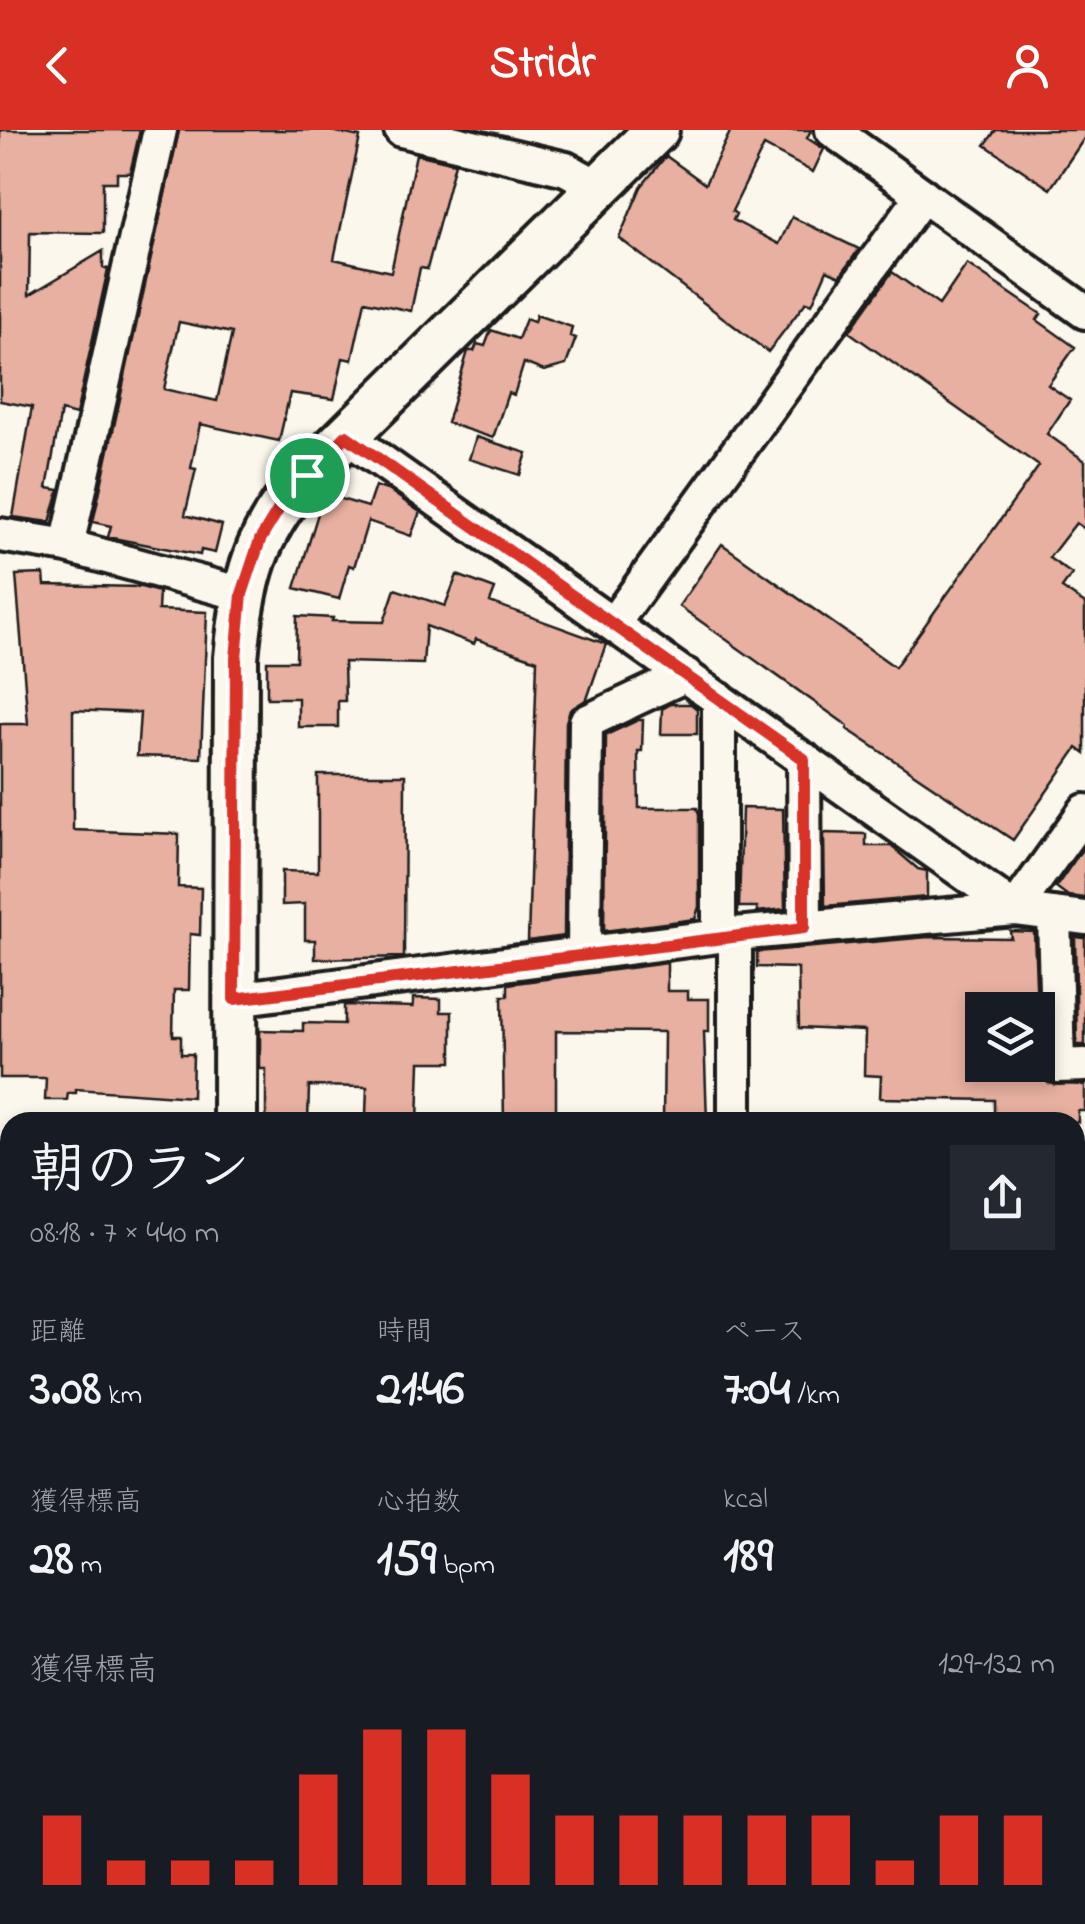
<!DOCTYPE html>
<html lang="ja">
<meta charset="utf-8">
<style>
:root{--surface:#171b24;--page:#242831;--text:#f1f3f6;--muted:#9ea1a6;--accent:#d93025}
body{margin:0;font-family:"Indie Flower","Klee One",sans-serif;background:var(--page);color:var(--text);height:100vh;display:flex;flex-direction:column;font-size:38px;white-space:nowrap}
*{box-sizing:border-box;margin:0}
p{font-size:32px;color:var(--muted)}
.icon{flex:none;width:55px;height:55px;fill:none;stroke:currentColor;stroke-width:2;stroke-linecap:round;stroke-linejoin:round}
.map{position:relative;flex:1;overflow:hidden}
.details{position:absolute;left:0px;top:982px;width:1085px;height:812px;display:flex;flex-direction:column;background:var(--surface);border-radius:30px 30px 0 0;box-shadow:0 5px 15px #0003}
.details>*{flex:none}
.controls{position:absolute;left:965px;top:862px;display:grid;gap:20px}
.controls a{display:grid;place-items:center;width:90px;height:90px;border-radius:0px;background:var(--surface);box-shadow:0 5px 15px #0003;font-size:50px}
.pin{position:absolute;display:grid;place-items:center;width:85px;height:85px;color:#fff;margin:-42px;border:5px solid #fff;border-radius:50%;box-shadow:0 2px 10px #0007}
.round{display:grid;place-items:center;flex:none;width:105px;height:105px;border-radius:0px;background:var(--page)}
.summary{display:flex;align-items:center;justify-content:space-between;height:170px;padding:0 30px}
h1{font-size:55px;font-weight:700;line-height:75px}
.metrics{display:grid;grid-template-columns:repeat(3,1fr);gap:15px;height:170px;padding:10px 30px}
.metrics div{display:grid;align-content:center}
.metrics b{font-size:50px;font-weight:700}
.metrics small{font-size:28px;font-weight:400}
.metrics p{font-size:28px}
.chart{height:280px;padding:20px 30px}
.chart p{display:flex;justify-content:space-between}
.chart svg{width:100%;height:180px;margin-top:10px;stroke:var(--accent);stroke-width:6}
header{display:flex;justify-content:space-between;align-items:center;height:130px;padding:0 30px;background:var(--accent);color:#fff;font-size:45px;font-weight:700}
.map>svg:first-child{display:block}
.building{fill:#e8b0a0;stroke:#1c1c1c;stroke-width:2.5;fill-rule:evenodd}
.lines{fill:none;stroke-linecap:round;stroke-linejoin:round}
.minor-casing{stroke:#1c1c1c;stroke-width:40}
.tertiary-casing{stroke:#1c1c1c;stroke-width:50}
.minor{stroke:#fbf7ec;stroke-width:32}
.tertiary{stroke:#fbf7ec;stroke-width:42}
.route-casing{stroke:#fff;stroke-width:20}
.route{stroke:#d93025;stroke-width:12}
</style>
<header><svg class="icon" aria-label="back" viewBox="0 0 24 24"><path d="M15 5l-7 7 7 7"/></svg>Stridr<svg class="icon" aria-label="person" viewBox="0 0 24 24"><circle cx="12" cy="8" r="4"/><path d="M4 21q1-7 8-7t8 7"/></svg></header>
<div class="map">
<svg width="1085" height="1794" viewBox="0 0 1085 1794">
<rect width="100%" height="100%" fill="#fbf7ec"/>
<filter id="ink" filterUnits="userSpaceOnUse"><feTurbulence type="fractalNoise" baseFrequency=".01" numOctaves="2"/><feDisplacementMap in="SourceGraphic" scale="20" xChannelSelector="R" yChannelSelector="G"/><feConvolveMatrix kernelMatrix="1 2 1 2 8 2 1 2 1" color-interpolation-filters="sRGB"/></filter>
<g filter="url(#ink)">
<path class="building" d="M0 0H140L130 43H117V52H103V103L30 102 29 165 103 121V137L108 139 76 285 61 281 47 358 59 360 50 392 13 387 32 277 0 271Z
M179 0H327L360 7 334 129 391 142 416 24 455 33 427 139 420 138 411 181 365 171 352 230 343 228 334 269 290 263 279 311 200 294 191 338 196 339 185 385 222 395 215 423 201 420 200 425 108 407 111 396 93 392ZM179 192 232 203 217 271 164 259Z
M731 0H811L807 8 824 19 813 42 764 16 732 81 736 84 733 90 779 114 792 87 859 119 840 146 827 140 812 174 806 172 768 222 619 108 641 57 666 26 705 54Z
M996 0H1085V7L1050 59 985 15Z
M967 134 1041 184 1037 190 1075 217 1048 255 1070 270 1047 304 1085 331V399L1076 393 1049 428 1072 444 1062 458 1085 474V624L1077 618 1013 710 847 599 848 596 679 476 722 414 895 537 1039 336 849 202 892 142 939 175Z
M536 185 572 197 570 206 576 208 566 235 544 241 524 233 514 265 508 263 493 308 447 293 468 221H474L477 214 485 216 491 200 518 209 526 189 534 192Z
M476 307 527 323 520 345 469 329Z
M375 356 390 361 420 382 411 406 368 391 354 437 349 435 339 469 295 458 324 364 368 377Z
M44 444 45 455 141 457 159 462 158 480 207 482 201 628 137 626 140 583 73 580V700L179 704 178 757 201 758 200 805 190 804 189 860H174L173 906H181V924H193L192 967 76 959V963H68L67 970H45L46 948H0V594H28L16 445Z
M457 445 495 459 490 472 606 514 587 569 570 580 566 592 564 806 528 811 537 530 476 509 474 514 426 496 423 534 344 532 345 571H338V597H298V568H267V531H296L297 486 333 488 332 491 384 492 395 459 445 476Z
M671 574H691L697 579V604H661L662 579Z
M638 590H643L642 621H638L639 678H697L699 684V777L695 789 604 801 606 605Z
M318 645H405L404 827 315 829V810H305V774L282 775V741L318 742Z
M742 678 783 679 785 779 757 782V777H739Z
M824 703 866 704V716H891L918 739 927 741V767L825 776Z
M1085 715V768L1068 766 1056 757Z
M1010 801 1034 802 1037 880H982V935H1038V917V938L1048 953 1085 955V981H1078V992H994V970L880 968 881 946 864 945 865 901 799 898 798 838 757 837V822L929 807 1011 808Z
M1075 807 1085 808V915H1077Z
M667 833V861H688V869H709V901H704L707 992H663L664 902 556 901V992H504L502 866H508V854Z
M413 868 441 869V882H452V932H420L418 992H385V985L366 984 367 957 309 956 308 992H266V939H260V900L303 901V893L344 894V875L413 877Z"/>
<g class="lines">
<defs>
<path id="minor" d="M401 0 566 39 597 56
M832 0 1085 182
M346 306 1015 779 1085 681
M0 405 67 416 242 464
M67 416 160 0
M613 494 923 65
M719 569V806
M804 629 805 797
M1054 784 1058 936 1085 935
M584 823 586 592 686 545
M235 869 735 804 1015 779 1085 788
M735 992V804
M0 1621H10
M1075 1623H1085
M735 1785V1794"/>
<path id="tertiary" d="M235 992 236 528C243 452 254 403 307 345L657 0
M237 1794V1785"/>
</defs>
<use href="#minor" class="minor-casing"/>
<use href="#tertiary" class="tertiary-casing"/>
<use href="#minor" class="minor"/>
<use href="#tertiary" class="tertiary"/>
</g>
</g>
<g class="lines" filter="url(#ink)">
<defs>
<path id="route" d="M346 306 804 629V798L234 869 236 528 242 464 260 410 283 372Z"/>
</defs>
<use href="#route" class="route-casing"/>
<use href="#route" class="route"/>
</g>
</svg>
<div class="controls">
<a><svg class="icon" aria-label="layers" viewBox="0 0 24 24"><path d="M12 4l9 5-9 5-9-5zM3 14l9 5 9-5"/></svg></a>
</div>
<div class="pin" style="left:307px;top:345px;background:#1e9e55"><svg class="icon" aria-label="arrive" viewBox="0 0 24 24"><path d="M6 21V4h12l-3 4 3 4H6"/></svg></div>
<section class="details">
<div class="summary"><div><h1>朝のラン</h1><p>08:18 · 7 × 440 m</p></div><a class="round"><svg class="icon" aria-label="share" viewBox="0 0 24 24"><path d="M12 15V3M7 8l5-5 5 5M5 13v7h14v-7"/></svg></a></div>
<div class="metrics">
<div><p>距離</p><b>3.08<small> km</small></b></div>
<div><p>時間</p><b>21:46</b></div>
<div><p>ペース</p><b>7:04<small> /km</small></b></div>
</div>
<div class="metrics">
<div><p>獲得標高</p><b>28<small> m</small></b></div>
<div><p>心拍数</p><b>159<small> bpm</small></b></div>
<div><p>kcal</p><b>189</b></div>
</div>
<div class="chart"><p><span>獲得標高</span>129–132 m</p>
<svg viewBox="0 0 160 44" preserveAspectRatio="none"><path d="M5 44V27M15 44V38M25 44V38M35 44V38M45 44V17M55 44V6M65 44V6M75 44V17M85 44V27M95 44V27M105 44V27M115 44V27M125 44V27M135 44V38M145 44V27M155 44V27"/></svg>
</div>
</section>
</div>
